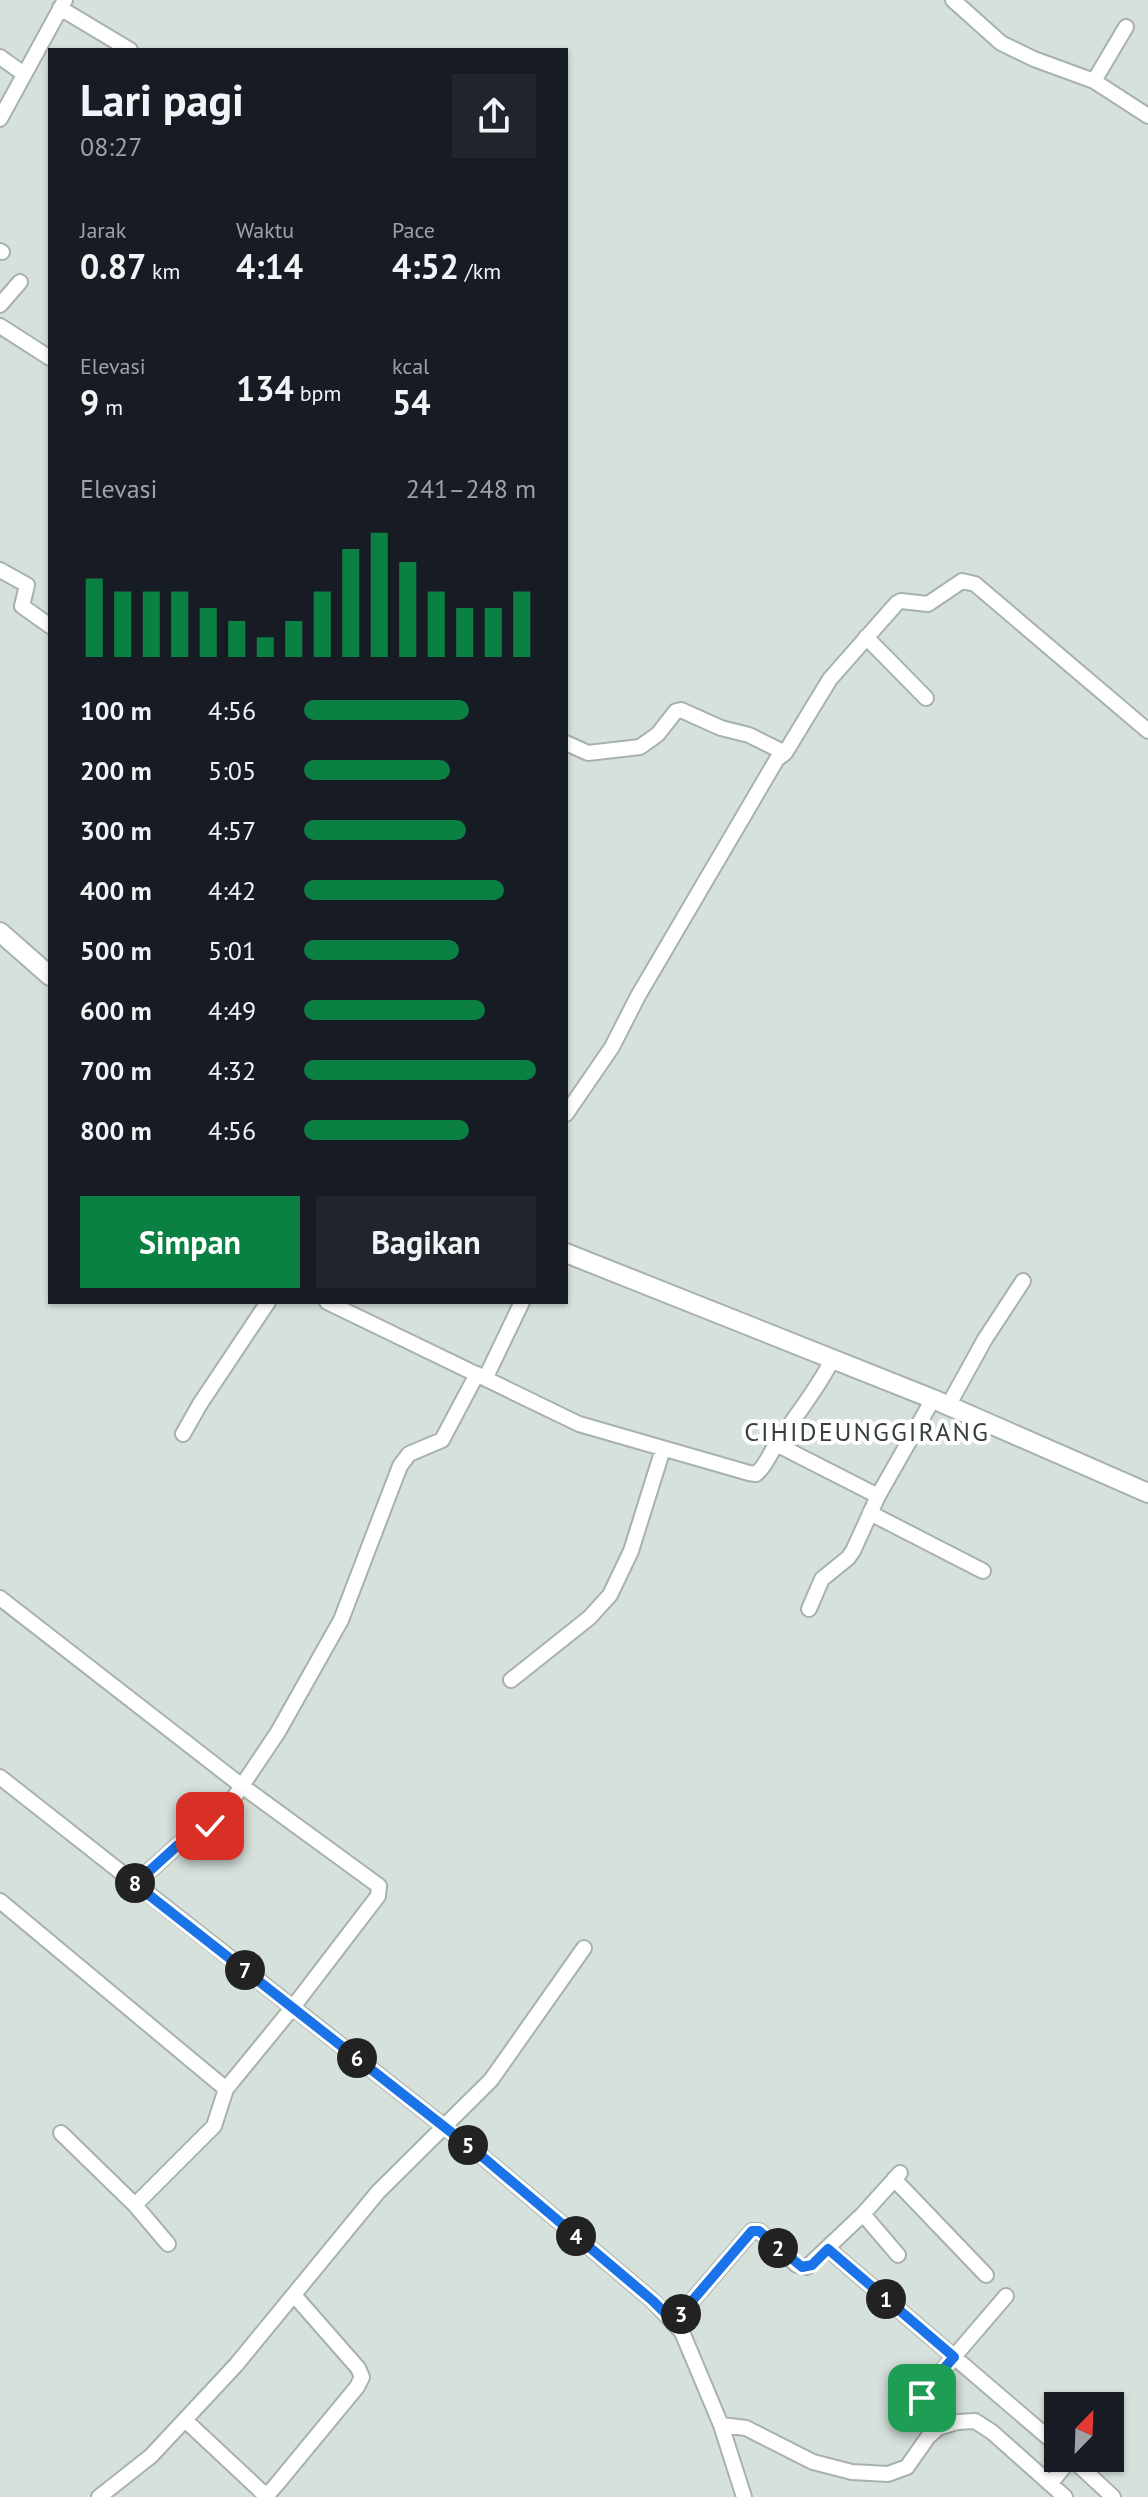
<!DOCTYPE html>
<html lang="id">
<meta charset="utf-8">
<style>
:root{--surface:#171b24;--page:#20242c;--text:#f1f3f6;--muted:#9ea1a6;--accent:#0b8043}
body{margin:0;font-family:"PT Sans",sans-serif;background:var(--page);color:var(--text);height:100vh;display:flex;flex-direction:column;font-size:30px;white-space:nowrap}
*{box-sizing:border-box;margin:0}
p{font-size:26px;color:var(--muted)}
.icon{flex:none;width:44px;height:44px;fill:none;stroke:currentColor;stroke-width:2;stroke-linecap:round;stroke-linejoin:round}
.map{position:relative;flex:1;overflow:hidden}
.drawer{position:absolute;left:48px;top:48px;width:520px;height:1256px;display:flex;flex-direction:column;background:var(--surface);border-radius:0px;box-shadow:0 2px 6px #0004}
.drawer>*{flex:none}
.needle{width:52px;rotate:23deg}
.buttons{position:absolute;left:1044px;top:2392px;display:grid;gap:16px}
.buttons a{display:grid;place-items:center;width:80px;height:80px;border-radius:0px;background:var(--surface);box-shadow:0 2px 6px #0004;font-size:40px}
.pin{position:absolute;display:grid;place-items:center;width:68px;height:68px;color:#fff;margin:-34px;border-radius:16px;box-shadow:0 4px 12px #0006}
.km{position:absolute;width:40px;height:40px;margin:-20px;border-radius:50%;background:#222;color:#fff;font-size:22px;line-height:40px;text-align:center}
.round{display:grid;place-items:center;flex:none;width:84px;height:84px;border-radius:0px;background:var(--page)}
.summary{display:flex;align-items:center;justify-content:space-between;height:136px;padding:0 32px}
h1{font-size:44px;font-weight:600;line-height:60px}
.figures{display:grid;grid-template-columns:repeat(3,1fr);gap:12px;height:136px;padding:8px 32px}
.figures div{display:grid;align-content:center}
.figures b{font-size:34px;font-weight:600}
.figures small{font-size:22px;font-weight:400}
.figures p{font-size:22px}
.chart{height:224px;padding:16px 32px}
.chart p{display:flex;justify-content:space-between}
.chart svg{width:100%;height:144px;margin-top:8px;stroke:var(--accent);stroke-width:6}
.button{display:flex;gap:16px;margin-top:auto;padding:16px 32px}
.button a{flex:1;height:92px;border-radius:0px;background:var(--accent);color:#fff;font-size:32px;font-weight:600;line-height:92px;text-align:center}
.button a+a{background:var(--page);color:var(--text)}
ul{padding:0 32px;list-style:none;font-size:26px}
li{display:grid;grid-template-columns:128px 96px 1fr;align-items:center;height:60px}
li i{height:20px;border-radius:10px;background:var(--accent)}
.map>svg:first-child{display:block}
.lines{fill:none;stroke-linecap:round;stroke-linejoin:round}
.minor-casing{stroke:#a8b2ac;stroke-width:18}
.major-casing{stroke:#a8b2ac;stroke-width:22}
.minor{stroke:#fff;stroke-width:14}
.major{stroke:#fff;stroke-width:18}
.route-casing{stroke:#fff;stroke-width:16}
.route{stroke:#1a73e8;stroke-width:10}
.labels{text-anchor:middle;stroke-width:8;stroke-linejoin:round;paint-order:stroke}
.quarter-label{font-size:26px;letter-spacing:2px;fill:#38403b;stroke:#fff}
</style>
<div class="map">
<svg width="1148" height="2497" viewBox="0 0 1148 2497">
<rect width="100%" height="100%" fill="#d7e1db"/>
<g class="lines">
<defs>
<path id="minor" d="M953 0 1001 43 1034 59 1094 81 1148 116
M60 8 130 50
M0 57 24 74
M1094 81 1126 27
M0 119 65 0
M0 251 2 252
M0 305 20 282
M0 326 50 358
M0 570 27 585 22 606 50 626
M866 637 926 698
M566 743 588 753 640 747 658 734 676 711 681 710 721 728 749 735 785 753 777 759 638 996 612 1047 566 1114
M785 753 830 679 897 603 901 601 928 604 962 581 975 584 1148 731
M327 1302 579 1424 749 1473 756 1474C766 1466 770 1453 777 1443 796 1415 817 1390 832 1360
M486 1377 522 1302
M948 1406 985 1339 1023 1281
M183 1434 200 1404 268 1302
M776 1444 878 1496
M870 1513 983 1571
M0 1598 242 1786 379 1886 378 1896 293 2007 226 2089 214 2126 135 2205
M809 1609 822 1579 848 1558 853 1551 878 1496 933 1399
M511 1680 589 1618 610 1595 631 1551 663 1449
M0 1777 484 2158 653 2301 682 2332 721 2425 744 2497
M135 1884 178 1845 210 1826 223 1814 278 1732 341 1620 400 1466 409 1454 442 1440 477 1374
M0 1901 226 2089
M61 2133 135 2205 168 2244
M894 2179 986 2275
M863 2214 898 2255
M828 2249 1058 2446
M674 2322 752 2231H759L797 2265 807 2267 863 2214 900 2173
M185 2420 263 2493 270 2492 277 2484 357 2387 362 2377 358 2368 294 2295
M721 2425 746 2428 813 2462 852 2472 888 2474 907 2467 928 2437 938 2428 957 2422 975 2421 992 2432 1065 2497
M938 2428 924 2402 923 2393 1006 2296
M1071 2458 1113 2497
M1050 2484 1071 2458
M99 2497 151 2456 236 2365 378 2192 491 2080 584 1948"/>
<path id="major" d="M0 932 50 976
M566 1253 933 1399 1148 1493"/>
</defs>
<use href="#minor" class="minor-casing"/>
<use href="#major" class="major-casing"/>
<use href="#minor" class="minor"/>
<use href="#major" class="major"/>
</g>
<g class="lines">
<defs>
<path id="route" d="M210 1826 178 1845 135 1884 484 2158 653 2301 674 2322 752 2231H759L802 2267 812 2265 828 2249 954 2357 926 2389 922 2398"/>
</defs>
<use href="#route" class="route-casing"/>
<use href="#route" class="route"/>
</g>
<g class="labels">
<g class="quarter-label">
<text x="867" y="1441">CIHIDEUNGGIRANG</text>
</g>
</g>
</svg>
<div class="buttons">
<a><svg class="needle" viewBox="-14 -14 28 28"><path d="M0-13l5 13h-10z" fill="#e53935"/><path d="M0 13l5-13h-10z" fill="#9ea1a6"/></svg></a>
</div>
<div class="pin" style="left:922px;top:2398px;background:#1e9e55"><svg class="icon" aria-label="arrive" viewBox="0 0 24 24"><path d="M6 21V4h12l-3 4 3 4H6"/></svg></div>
<div class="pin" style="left:210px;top:1826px;background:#d93025"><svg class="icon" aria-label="check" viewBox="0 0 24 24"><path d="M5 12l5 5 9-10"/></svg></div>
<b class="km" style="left:886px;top:2299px">1</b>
<b class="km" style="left:778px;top:2248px">2</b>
<b class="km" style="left:681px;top:2314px">3</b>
<b class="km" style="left:576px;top:2236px">4</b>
<b class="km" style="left:468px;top:2145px">5</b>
<b class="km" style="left:357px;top:2058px">6</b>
<b class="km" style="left:245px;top:1970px">7</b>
<b class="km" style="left:135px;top:1883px">8</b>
<section class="drawer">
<div class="summary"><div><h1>Lari pagi</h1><p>08:27</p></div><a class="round"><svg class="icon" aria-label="share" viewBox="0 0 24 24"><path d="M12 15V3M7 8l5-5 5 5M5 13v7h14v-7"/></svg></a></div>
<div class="figures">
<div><p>Jarak</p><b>0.87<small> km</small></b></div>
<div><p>Waktu</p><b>4:14</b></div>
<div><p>Pace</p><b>4:52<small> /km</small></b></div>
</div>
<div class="figures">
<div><p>Elevasi</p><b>9<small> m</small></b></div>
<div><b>134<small> bpm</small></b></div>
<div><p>kcal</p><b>54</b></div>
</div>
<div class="chart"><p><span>Elevasi</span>241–248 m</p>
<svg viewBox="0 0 160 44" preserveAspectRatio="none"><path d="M5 44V20M15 44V24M25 44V24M35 44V24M45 44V29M55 44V33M65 44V38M75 44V33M85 44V24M95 44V11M105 44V6M115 44V15M125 44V24M135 44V29M145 44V29M155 44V24"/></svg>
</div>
<ul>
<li><b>100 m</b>4:56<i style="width:71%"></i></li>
<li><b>200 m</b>5:05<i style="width:63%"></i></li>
<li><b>300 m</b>4:57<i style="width:70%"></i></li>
<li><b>400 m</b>4:42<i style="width:86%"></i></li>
<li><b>500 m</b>5:01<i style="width:67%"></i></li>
<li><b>600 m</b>4:49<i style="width:78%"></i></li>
<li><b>700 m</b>4:32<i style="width:100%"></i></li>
<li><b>800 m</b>4:56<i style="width:71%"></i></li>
</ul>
<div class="button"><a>Simpan</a><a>Bagikan</a></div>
</section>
</div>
